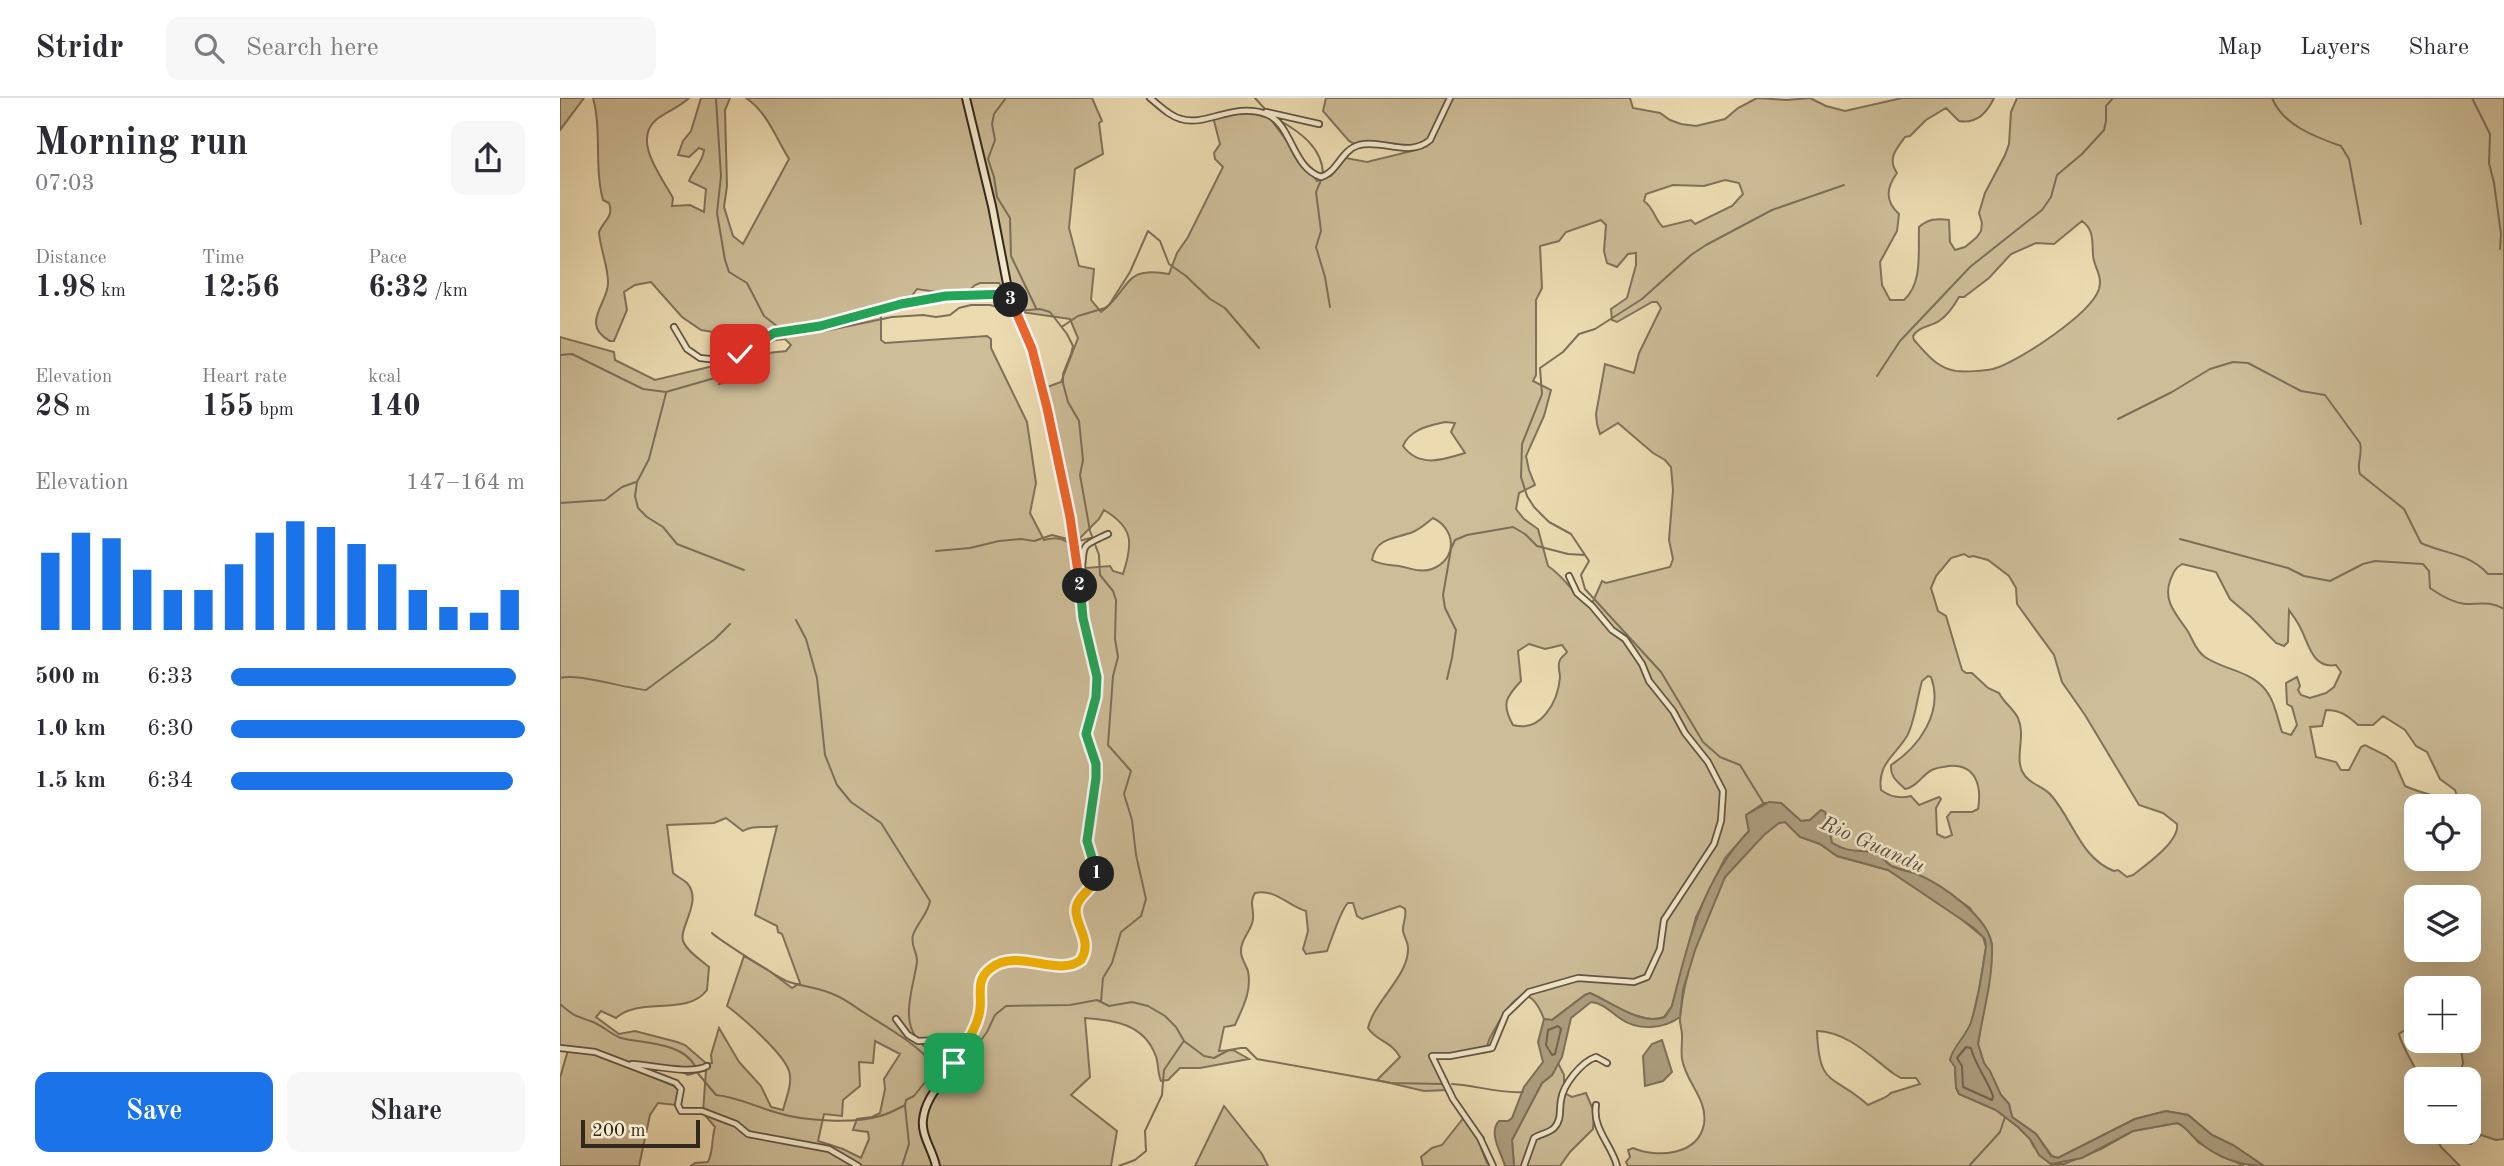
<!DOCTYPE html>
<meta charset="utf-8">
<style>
:root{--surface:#fff;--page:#f7f7f7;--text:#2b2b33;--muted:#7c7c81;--line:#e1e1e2;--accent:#1a73e8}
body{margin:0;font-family:"Old Standard TT",serif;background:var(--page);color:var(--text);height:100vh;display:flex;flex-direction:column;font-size:26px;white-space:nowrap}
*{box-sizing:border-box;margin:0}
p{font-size:23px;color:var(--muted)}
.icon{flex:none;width:38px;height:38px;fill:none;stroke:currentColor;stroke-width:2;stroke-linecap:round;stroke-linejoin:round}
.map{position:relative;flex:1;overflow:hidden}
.side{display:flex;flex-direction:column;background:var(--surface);width:560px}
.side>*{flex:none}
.controls{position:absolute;left:1844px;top:696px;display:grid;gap:14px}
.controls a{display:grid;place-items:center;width:77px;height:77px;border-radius:14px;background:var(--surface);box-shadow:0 7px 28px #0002;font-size:35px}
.scale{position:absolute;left:21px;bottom:18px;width:119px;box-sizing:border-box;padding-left:7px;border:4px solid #33281d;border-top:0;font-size:19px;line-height:24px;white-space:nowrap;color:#33281d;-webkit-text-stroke:5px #f3e8cc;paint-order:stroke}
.pin{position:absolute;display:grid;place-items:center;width:60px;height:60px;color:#fff;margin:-30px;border-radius:14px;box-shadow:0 4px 10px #0006}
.km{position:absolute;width:35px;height:35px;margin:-18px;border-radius:50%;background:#222;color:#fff;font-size:19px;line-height:35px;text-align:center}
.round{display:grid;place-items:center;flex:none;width:74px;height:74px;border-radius:14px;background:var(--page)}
.headline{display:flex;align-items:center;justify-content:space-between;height:119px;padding:0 35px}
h1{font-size:38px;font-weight:700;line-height:52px}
.metrics{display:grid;grid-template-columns:repeat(3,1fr);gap:10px;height:119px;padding:7px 35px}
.metrics div{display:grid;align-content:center}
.metrics b{font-size:30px;font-weight:700}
.metrics small{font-size:19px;font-weight:400}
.metrics p{font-size:19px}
.chart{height:196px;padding:14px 35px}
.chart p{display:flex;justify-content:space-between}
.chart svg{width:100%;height:126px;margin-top:7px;stroke:var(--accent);stroke-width:6}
.primary-button{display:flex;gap:14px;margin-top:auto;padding:14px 35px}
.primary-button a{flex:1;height:80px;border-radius:14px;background:var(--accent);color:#fff;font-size:28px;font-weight:700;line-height:80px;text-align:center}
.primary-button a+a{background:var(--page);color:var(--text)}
ul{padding:0 35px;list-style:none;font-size:23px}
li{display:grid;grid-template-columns:112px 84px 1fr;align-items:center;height:52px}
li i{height:18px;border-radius:9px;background:var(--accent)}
header{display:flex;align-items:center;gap:42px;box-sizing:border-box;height:98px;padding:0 35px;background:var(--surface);border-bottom:2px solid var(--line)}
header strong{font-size:33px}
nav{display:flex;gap:38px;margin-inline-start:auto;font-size:24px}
.search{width:490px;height:63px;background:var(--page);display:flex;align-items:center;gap:18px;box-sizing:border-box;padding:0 24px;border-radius:14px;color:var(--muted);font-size:26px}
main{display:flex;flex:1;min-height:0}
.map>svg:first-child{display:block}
.green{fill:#cdbd98;stroke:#80725a;stroke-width:2;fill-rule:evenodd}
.water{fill:#ad9e7f;stroke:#7c6f58;stroke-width:2}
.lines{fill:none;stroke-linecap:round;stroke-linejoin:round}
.shore{stroke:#70634e;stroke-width:2}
.stream{stroke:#7c6f58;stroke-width:2}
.street-casing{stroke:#615542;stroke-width:8}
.secondary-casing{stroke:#33281d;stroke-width:10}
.street{stroke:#f3e8cc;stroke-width:4.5}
.secondary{stroke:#f3e8cc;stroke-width:6}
.split-1-casing{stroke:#fff;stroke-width:14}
.split-2-casing{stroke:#fff;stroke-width:14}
.split-3-casing{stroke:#fff;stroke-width:14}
.split-4-casing{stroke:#fff;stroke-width:14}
.split-1{stroke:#f5b400;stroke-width:9}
.split-2{stroke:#22a559;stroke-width:9}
.split-3{stroke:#f0652b;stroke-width:9}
.split-4{stroke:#22a559;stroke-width:9}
.labels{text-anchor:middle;stroke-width:5;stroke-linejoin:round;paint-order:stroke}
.water-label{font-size:21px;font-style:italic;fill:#584b3a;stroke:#f3e8cc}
</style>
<header>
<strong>Stridr</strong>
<div class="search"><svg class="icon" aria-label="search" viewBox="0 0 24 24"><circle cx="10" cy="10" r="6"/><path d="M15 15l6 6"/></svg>Search here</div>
<nav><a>Map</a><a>Layers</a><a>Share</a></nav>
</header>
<main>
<section class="side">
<div class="headline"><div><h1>Morning run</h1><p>07:03</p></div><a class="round"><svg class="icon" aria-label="share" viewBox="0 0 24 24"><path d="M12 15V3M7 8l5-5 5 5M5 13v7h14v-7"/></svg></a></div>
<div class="metrics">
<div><p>Distance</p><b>1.98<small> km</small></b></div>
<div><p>Time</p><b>12:56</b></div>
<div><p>Pace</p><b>6:32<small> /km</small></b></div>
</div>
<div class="metrics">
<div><p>Elevation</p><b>28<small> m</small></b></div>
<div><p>Heart rate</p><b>155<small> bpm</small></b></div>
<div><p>kcal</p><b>140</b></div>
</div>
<div class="chart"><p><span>Elevation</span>147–164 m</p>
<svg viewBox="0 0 160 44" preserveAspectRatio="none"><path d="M5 44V17M15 44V10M25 44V12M35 44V23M45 44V30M55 44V30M65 44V21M75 44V10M85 44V6M95 44V8M105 44V14M115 44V21M125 44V30M135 44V36M145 44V38M155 44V30"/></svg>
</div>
<ul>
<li><b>500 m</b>6:33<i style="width:97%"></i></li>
<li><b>1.0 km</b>6:30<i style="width:100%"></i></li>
<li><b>1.5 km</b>6:34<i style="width:96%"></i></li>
</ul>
<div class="primary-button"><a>Save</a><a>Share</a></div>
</section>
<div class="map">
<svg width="1944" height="1068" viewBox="0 0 1944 1068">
<rect width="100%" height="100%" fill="#ecdbb1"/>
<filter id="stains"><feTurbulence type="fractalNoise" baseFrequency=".00286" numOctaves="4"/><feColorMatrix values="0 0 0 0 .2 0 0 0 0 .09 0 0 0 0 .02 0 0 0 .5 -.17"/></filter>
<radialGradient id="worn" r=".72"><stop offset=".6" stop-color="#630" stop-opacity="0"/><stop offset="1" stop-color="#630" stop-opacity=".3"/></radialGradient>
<path class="green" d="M0 0H24L0 32Z
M33 0H129C120 9 107 13 97 21 71 42 102 79 113 100L112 108 130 107 144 114 146 91 129 83C133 72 143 64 144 52L139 50 129 59 118 57 123 43 131 33 141 0H170L165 12 167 88 164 109 173 138 183 146 229 61C216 40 207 14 186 0H532L542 23 539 25 543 56 515 71 509 130 519 168 534 171 531 202 541 214C571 192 562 167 609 176L617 155 628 139 663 69 655 61 654 55 660 46 653 19 681 14 706 15 757 83 771 78 786 60 807 64 852 53 844 49 803 47 800 49 789 43 763 13 766 0H1070L1073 10 1100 15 1110 22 1121 26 1136 28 1165 21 1178 10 1197 0 1227 2 1250 0 1266 8 1285 13 1342 0H1434C1427 15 1416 26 1399 23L1386 10 1366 22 1350 38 1345 39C1336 51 1327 61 1337 75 1327 89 1324 102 1339 116L1337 133 1320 164 1322 187 1330 202H1344C1363 185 1358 153 1359 129 1368 121 1377 120 1389 122L1390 144 1395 152 1405 149 1417 139 1421 133 1422 125 1419 115 1425 95 1445 57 1449 46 1451 14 1457 0H1944V1041L1936 1042 1921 1037 1911 1046 1901 1044 1897 1034H1909V982H1898L1903 965 1901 951 1876 949 1866 943H1909V891H1857V932L1848 930 1839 936C1842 948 1855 970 1862 982H1857V1034H1873L1881 1049 1900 1068H1704L1673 1047 1652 1037 1628 1017 1606 1013 1575 1021 1498 1060 1492 1058 1476 1036 1452 1019 1449 1006 1441 997 1424 965 1418 946 1429 883 1432 846 1410 810 1377 787 1358 777 1332 768 1313 755 1288 753 1272 745 1265 714H1259L1250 722 1241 723 1221 705H1204L1186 717 1189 733 1165 760 1136 819 1112 908 1104 919C1081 928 1051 904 1030 895L1025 897 992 922 984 921C970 885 956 896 940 922 934 933 927 942 926 954L875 960 886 980 887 992 864 993 817 982 840 959C831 943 816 943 808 930 814 903 849 878 848 850 848 844 844 839 843 833 842 826 847 820 845 811L840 808 802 821 797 818 793 805H788C781 811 771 843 767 853L746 856 743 851 748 833 746 813C729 808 714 790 695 795 689 805 694 810 693 821 692 832 681 841 681 852 680 860 686 866 688 873 692 893 683 909 675 927L664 929 659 953 673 952 689 961 640 970H620L608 982 601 983C597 974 599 964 595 956 583 926 554 922 525 920L530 979 511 997 557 1033 551 1068H131L135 1065 148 1064C154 1051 151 1042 155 1029L143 1015 146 972 128 977 117 971 74 967 73 971 114 988 121 995 116 1007 98 1005 90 1017 79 1068H0V980L8 952H0V239L54 254 55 262 95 282 153 268 161 271 159 286C179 281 173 277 184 265 194 254 212 255 226 253L231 247 225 241 208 243 141 232 122 219 91 184 75 187 64 194 67 212 54 243H50C19 226 49 205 48 184 48 167 40 151 39 134 44 122 54 119 49 105L43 102C34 69 42 33 33 0ZM1165 82 1179 85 1183 96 1172 108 1135 126 1131 122 1103 129C1094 121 1095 111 1084 103L1086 96 1113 87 1144 88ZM1041 122 1046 127 1044 153 1047 165 1057 169 1068 156 1076 155V167L1067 200 1051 211 1052 222 1057 224 1092 204H1097L1101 210 1079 255 1074 275 1045 266 1036 316 1037 326 1040 336 1058 325 1093 355 1105 362 1111 369 1113 392 1109 442 1113 461 1110 469 1046 485 1042 483 1031 508C1012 496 1006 480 988 468L978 431 964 421 956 411 959 395 975 387 969 372 966 358 984 318 991 292 973 283 976 277V202L982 190 980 148 999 143 1006 134ZM1522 123C1534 132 1532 142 1533 156 1533 169 1543 176 1539 191 1531 216 1458 264 1433 271 1423 273 1406 274 1396 273 1376 270 1366 255 1354 242L1353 238C1359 228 1370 229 1379 223 1388 217 1394 208 1399 199H1404L1429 180 1451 156 1476 145 1494 146ZM420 185H439L455 213 510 221 518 240 501 284 482 291 517 443 539 421 544 412C574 430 573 445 563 476L553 473 550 468 526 470C513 453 510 434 484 442L470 415 476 385 467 324 431 250V241L427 238 325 245 321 242V218L338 207H345L357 191 403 198 415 187ZM885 324 895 325 891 334 905 355C883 362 859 370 843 348 850 331 869 328 885 324ZM873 420C896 431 898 461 872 471 861 475 850 470 839 468 830 467 820 467 812 462 816 439 835 441 853 434 860 431 867 425 873 420ZM1404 456 1409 459 1413 458 1428 462 1449 478 1456 490 1457 506 1494 557 1502 584 1525 617 1579 707 1603 715 1617 726C1620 743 1586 767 1573 777L1567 779 1558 772 1554 773C1520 760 1513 721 1490 696 1481 687 1468 686 1462 673 1455 657 1466 638 1458 620 1453 610 1444 605 1439 595L1428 590 1412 575H1406L1402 572 1386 518 1378 513 1371 490 1376 478 1391 460ZM1622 466 1656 474 1670 501 1691 519 1716 545 1724 548 1728 544 1729 512C1733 518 1738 524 1741 531 1749 547 1753 571 1776 567L1781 574 1774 589 1766 595 1750 600 1741 597 1738 592 1740 588 1737 579 1726 585 1727 606 1732 609 1737 627 1731 637 1722 634C1717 619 1714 600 1703 589 1689 573 1662 571 1645 559 1635 552 1633 541 1627 532 1616 516 1603 503 1610 483 1613 475 1615 470 1622 466ZM969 546 985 551 1002 547 1007 554C1005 557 1001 559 1000 562 997 567 1000 574 1000 579 998 604 981 635 953 627 941 606 946 599 961 583L958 553ZM1368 578 1371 579C1384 614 1359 649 1331 667 1330 679 1337 683 1345 691 1357 689 1362 677 1372 672 1378 669 1384 669 1389 668 1416 666 1422 688 1418 711L1412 714H1391L1387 719 1392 737 1385 740 1377 736 1376 710 1381 701 1379 699 1359 707 1351 698C1339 701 1330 699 1321 692 1317 666 1335 658 1347 638 1355 623 1357 600 1362 583ZM1766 612C1781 612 1788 618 1798 627H1813L1823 618 1845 632 1856 648 1867 654 1880 681 1895 692 1897 699C1887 703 1856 693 1845 688L1835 665 1827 658 1805 647 1801 649 1789 672H1781L1776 664 1756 659 1750 629 1762 628ZM1857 709H1909V761H1857ZM166 720 183 733C194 726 205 731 217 728L195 817 217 828 218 834 222 836 240 885 232 890 208 872 184 858 167 908C182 919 224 956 229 973 233 985 226 1000 223 1012L211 1009 201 988 179 964 159 930 151 957 152 965 147 966 125 947 117 944 75 933 59 936 36 919 41 913 56 920C79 898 127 919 147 892L149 869C141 862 128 854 124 845 116 832 144 804 127 785 123 781 117 779 113 775L107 727 154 725ZM1857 800H1909V852H1857ZM315 943 340 956 324 981 325 991 320 1015 312 1019 297 1021 293 1032 308 1034 309 1041 301 1060 283 1051 258 1043 264 1016 282 1018 283 1002 300 988 299 964 313 965Z
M1225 724 1240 739 1260 746 1277 758 1328 772 1395 816 1423 839 1426 849 1419 892 1411 926 1399 947 1395 969 1396 990 1399 996 1436 1012 1458 1029 1470 1041 1474 1049 1491 1066H1504L1541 1051 1573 1033 1617 1025 1624 1028 1639 1045 1684 1068H1068L1066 1064 1070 1059 1068 1052 1073 1050C1096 1060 1138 1058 1144 1026 1148 1001 1126 985 1122 961 1121 954 1122 947 1122 940 1123 933 1119 926 1120 919 1124 878 1143 818 1164 781 1170 770 1183 759 1192 749 1201 739 1211 725 1225 724ZM1257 933C1288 934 1311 959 1334 976L1341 980H1356L1360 986 1331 995 1326 999 1308 1007C1273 975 1259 991 1257 933Z
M998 965 1004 977V995L1012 999 1026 995 1034 1014 1033 1031 1010 1054 1000 1068H954L952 1042 982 985 992 977Z
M664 1008 702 1056 708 1068H635Z
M905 1018 924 1040 921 1050 927 1065 935 1068H863L861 1059 872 1050 882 1047Z"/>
<path class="water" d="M1209 704 1221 705 1241 723 1250 722 1261 712 1265 714 1272 745C1291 757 1305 750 1319 757 1324 760 1326 765 1331 768 1338 772 1349 773 1357 776 1381 786 1431 820 1432 849 1433 881 1423 914 1418 946L1424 965 1430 973 1441 997 1449 1006 1452 1019 1476 1036 1491 1058 1498 1060 1575 1021 1606 1013 1628 1017 1652 1037 1673 1047 1704 1068C1680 1068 1656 1059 1638 1043 1630 1037 1627 1029 1617 1025L1573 1033 1522 1060 1491 1066 1479 1057 1470 1041 1458 1029 1436 1012 1399 996 1396 989 1395 969 1390 962C1392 949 1406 939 1411 924 1419 900 1422 874 1426 849L1425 841 1414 830 1328 772 1277 758 1260 746 1240 739 1225 724 1219 725 1204 737 1165 779 1135 852 1123 892 1120 919C1104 931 1078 933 1061 921 1051 914 1043 905 1031 904L1011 920 1002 959 992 977 982 985 952 1042 954 1068H945C941 1054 928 1035 939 1023H948L952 1020 964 989 983 964 978 944 984 921 992 922 1025 897 1030 895C1051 904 1081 928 1105 919L1112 908C1127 846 1143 780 1189 733L1186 717Z
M1102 942 1112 974 1103 983 1085 988 1083 958 1092 946Z"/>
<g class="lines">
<path class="shore" d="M998 928 1001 931 995 956 992 957 986 947 988 932Z
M1406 949 1411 950C1415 967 1427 981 1433 998L1432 1002 1403 989 1402 968 1397 960Z"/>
<path class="stream" d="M446 0 434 16 432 26 435 42 428 61 434 79 437 99 450 120 451 158 476 210
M695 0 705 11
M1712 0C1723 27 1755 39 1781 48L1789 61 1801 126
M1912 0 1930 36 1929 65 1934 85 1941 136 1940 151
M156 1 161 78 157 115 165 162 169 174 187 185 204 218 222 232
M719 22C740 34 763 50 763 77
M761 82 756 94 761 133 756 149 765 179 770 209
M457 213 480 211 490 214 507 236 513 248 511 256 503 276V285L508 304 519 323 523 362 520 377 530 433 539 457 540 477 553 493 556 502 555 541 558 559 553 578 548 647 571 673 564 696 572 722 576 757 586 801 581 818 561 834 552 865 543 880 541 903
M503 228 518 218 545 210 549 207 570 174 588 133 600 143 609 166 626 178 650 201 665 210 699 250
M0 257 12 256 83 291 106 294 172 275 188 256 198 250 228 236 265 233 332 219 363 217 376 219 390 217 399 210 411 207H430L453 213
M1317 278 1340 243 1410 169 1482 112 1491 99 1497 77 1522 56 1544 32 1546 23V8L1553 0
M106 295 89 361 77 384 75 398 78 410 87 419 103 429 117 446 184 472
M1558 321 1612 294 1650 271 1673 264 1688 265 1741 293 1765 297 1800 345C1803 356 1796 367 1800 376L1844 411 1861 445C1885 456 1909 455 1928 476H1944
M0 405 45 402 62 389 76 384
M1620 441 1728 470 1744 478 1770 483 1803 466 1815 463 1863 466 1869 473 1870 490C1880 497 1893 505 1906 506 1921 506 1930 503 1944 511
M518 443 531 440
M376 453 410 450 439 443 461 441 474 443 492 437 511 442
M236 522 246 541 257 580 265 657 277 687 291 704 321 725 370 803C368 816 357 825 353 837 350 849 358 854 357 864 354 886 341 920 356 939
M0 580C18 575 64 590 86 592L155 541 170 526
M887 581 892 560 896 532 885 510 883 497 891 451 895 442 907 437 953 429 965 436 977 448 1008 456 1025 457
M1204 706 1180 667 1160 659 1143 644 1101 574 1025 491 1021 477 1029 463 1011 436 989 424 974 409 967 398 961 379 962 346 982 296 980 270 1003 254 1019 236 1035 231 1082 201 1131 157 1146 147 1212 112 1284 87
M152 835C158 841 220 881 229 884 245 889 260 890 275 897 285 901 294 908 303 914 328 930 356 945 375 968
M0 906C16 920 15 917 33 924 43 928 50 936 61 940 84 946 122 944 135 968
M361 945 380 963
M403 953H413L427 934 435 917 446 908 510 907 537 902 549 908 572 904 588 908 605 918 616 929 624 943 644 958 654 960 669 952 681 950H686L697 961 831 985 883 986
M136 973 156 997C178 999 196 1009 218 1015 243 1023 295 1026 320 1018 329 1016 337 1011 345 1007L346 1002 354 998 381 964 398 954
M892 986C916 987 939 996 963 994
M342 1068 349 1046 345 1008
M559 1068 575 1062 586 1053 585 1033 602 997 604 972 623 944
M1409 1068 1440 1034 1445 1019"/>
<defs>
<path id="street" d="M590 0C599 7 609 18 621 21 645 29 674 4 706 16 732 25 731 69 761 79 777 75 781 52 799 47 823 41 849 60 870 42L890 0
M706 14 759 26
M114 229 127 251 140 260 149 261 180 256 214 235 260 228 341 206 386 198 449 196
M521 476C526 446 517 450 548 436
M336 921 348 937 358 943 407 941
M0 950 35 954 116 985 121 991 118 1007 121 1013H142L176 1026 188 1036 269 1051 298 1068
M72 966C92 967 132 977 147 968
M1036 1007C1032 1031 1052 1047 1057 1068
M933 1068 920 1040 893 1001 872 958H890L932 950 946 916 969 894 1018 880 1074 884 1087 879 1100 851 1104 822 1154 746 1161 723 1163 693 1148 664 1125 635 1113 613 1089 583 1082 566 1065 541 1052 532 1032 508 1017 495 1009 478
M964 1068 974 1040C980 1036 989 1035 994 1030 1002 1022 999 1012 1001 1002 1003 987 1021 964 1036 959L1047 965"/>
<path id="secondary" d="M376 1068C373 1053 361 1037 363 1022 365 999 383 984 394 966 401 953 408 941 414 928 417 921 420 914 420 907 420 891 418 874 437 866 463 856 503 877 521 862L526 846 517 817V808L534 786 537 777 527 743 533 711 536 672 526 636 534 610 537 579 523 520 518 466 510 419 487 310 472 251 449 196 432 108 406 0"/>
</defs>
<use href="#street" class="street-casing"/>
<use href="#secondary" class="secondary-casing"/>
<use href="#street" class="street"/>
<use href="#secondary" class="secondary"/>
</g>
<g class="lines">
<defs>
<path id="split-1" d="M394 965C403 949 418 930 420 911 422 895 415 882 431 870 457 849 498 880 521 862 532 844 518 832 516 814 515 798 535 791 537 776"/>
<path id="split-2" d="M520 488 523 520 537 579 536 599 526 636 536 666V680L527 743 537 776"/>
<path id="split-3" d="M451 202 472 251 487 310 510 419 520 488"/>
<path id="split-4" d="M180 256 214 235 260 228 341 206 386 198 449 196 451 202"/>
</defs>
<use href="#split-1" class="split-1-casing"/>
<use href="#split-2" class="split-2-casing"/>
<use href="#split-3" class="split-3-casing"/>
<use href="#split-4" class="split-4-casing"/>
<use href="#split-1" class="split-1"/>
<use href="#split-2" class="split-2"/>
<use href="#split-3" class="split-3"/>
<use href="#split-4" class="split-4"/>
</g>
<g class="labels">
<g class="water-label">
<text transform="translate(1313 746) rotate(24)" y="7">Rio Guandu</text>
</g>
</g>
<rect width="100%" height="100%" filter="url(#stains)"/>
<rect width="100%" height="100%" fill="url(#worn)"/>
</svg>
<div class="controls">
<a><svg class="icon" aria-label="locate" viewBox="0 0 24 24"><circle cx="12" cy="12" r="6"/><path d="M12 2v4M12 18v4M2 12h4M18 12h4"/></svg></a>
<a><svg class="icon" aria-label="layers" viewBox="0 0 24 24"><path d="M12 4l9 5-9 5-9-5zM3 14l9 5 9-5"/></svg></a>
<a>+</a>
<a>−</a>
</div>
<div class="scale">200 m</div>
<div class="pin" style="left:394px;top:965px;background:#1e9e55"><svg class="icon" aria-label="arrive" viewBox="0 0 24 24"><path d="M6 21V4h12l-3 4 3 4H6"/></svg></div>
<div class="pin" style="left:180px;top:256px;background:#d93025"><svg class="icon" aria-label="check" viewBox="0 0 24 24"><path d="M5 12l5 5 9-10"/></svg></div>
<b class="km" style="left:537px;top:776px">1</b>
<b class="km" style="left:520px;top:488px">2</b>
<b class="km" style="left:451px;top:202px">3</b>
</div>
</main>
